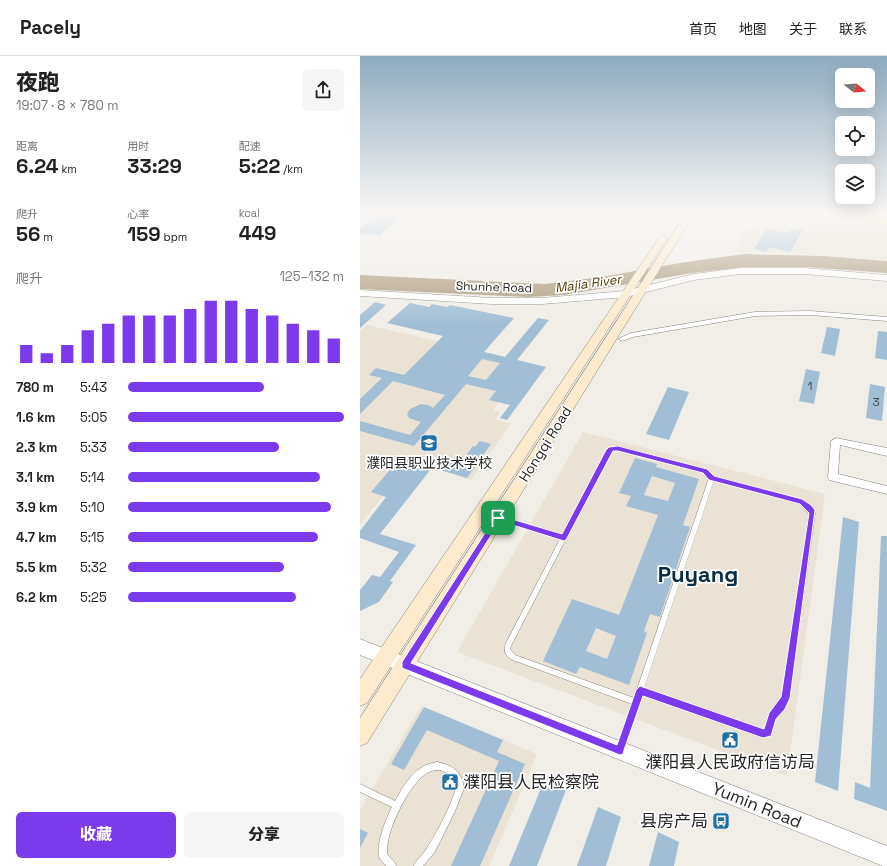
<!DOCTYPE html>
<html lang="zh">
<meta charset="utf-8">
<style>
:root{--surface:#fff;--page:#f6f6f6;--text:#222;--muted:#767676;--line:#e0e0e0;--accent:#7c3aed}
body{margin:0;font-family:"Space Grotesk","Noto Sans SC",sans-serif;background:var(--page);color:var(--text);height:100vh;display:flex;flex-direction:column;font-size:15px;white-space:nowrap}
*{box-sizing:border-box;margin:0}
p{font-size:13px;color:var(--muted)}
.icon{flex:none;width:22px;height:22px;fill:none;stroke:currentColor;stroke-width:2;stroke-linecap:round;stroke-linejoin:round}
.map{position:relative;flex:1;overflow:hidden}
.drawer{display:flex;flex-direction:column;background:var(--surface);width:360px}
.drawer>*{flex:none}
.needle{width:26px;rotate:107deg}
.controls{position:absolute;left:475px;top:12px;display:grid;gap:8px}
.controls a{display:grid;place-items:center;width:40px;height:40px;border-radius:6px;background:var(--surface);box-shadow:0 4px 16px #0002;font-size:20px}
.pin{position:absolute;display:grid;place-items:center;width:34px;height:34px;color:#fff;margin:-17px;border-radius:8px;box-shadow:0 2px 6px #0006}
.round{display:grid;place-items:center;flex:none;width:42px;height:42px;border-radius:6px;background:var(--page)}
.summary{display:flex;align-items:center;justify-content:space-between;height:68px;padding:0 16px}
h1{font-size:22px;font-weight:800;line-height:30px}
.stats{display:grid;grid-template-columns:repeat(3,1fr);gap:6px;height:68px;padding:4px 16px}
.stats div{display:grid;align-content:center}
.stats b{font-size:20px;font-weight:800}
.stats small{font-size:11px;font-weight:400}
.stats p{font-size:11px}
.chart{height:112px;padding:8px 16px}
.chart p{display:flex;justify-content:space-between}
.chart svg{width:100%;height:72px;margin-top:4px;stroke:var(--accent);stroke-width:6}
.button{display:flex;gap:8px;margin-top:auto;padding:8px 16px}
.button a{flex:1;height:46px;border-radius:6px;background:var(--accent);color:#fff;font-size:16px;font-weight:800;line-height:46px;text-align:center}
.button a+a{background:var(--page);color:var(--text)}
ul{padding:0 16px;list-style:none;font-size:13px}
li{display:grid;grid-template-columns:64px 48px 1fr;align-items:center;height:30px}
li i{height:10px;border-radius:5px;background:var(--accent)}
header{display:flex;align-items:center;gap:24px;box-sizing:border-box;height:56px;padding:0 20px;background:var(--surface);border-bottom:1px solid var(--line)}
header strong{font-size:19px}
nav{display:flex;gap:22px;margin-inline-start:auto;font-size:14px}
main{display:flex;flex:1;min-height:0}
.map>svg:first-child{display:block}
.built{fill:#e9e2d5}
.water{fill:#ab9a7e}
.building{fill:#a2bed4;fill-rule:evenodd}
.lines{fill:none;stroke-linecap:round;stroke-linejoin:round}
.service-casing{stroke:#84817c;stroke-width:1}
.minor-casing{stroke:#84817c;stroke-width:1}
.tertiary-casing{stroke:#84817c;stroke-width:1}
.secondary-casing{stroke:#84817c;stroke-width:1}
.primary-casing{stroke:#ae8846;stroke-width:1}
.service{fill:#fff;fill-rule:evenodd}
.minor{fill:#fff;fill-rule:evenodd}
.tertiary{fill:#fff;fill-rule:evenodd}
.secondary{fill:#fcebcd;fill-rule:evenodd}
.primary{fill:#fad79b;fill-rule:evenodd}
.route{fill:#7c3aed;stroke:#fff;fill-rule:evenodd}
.labels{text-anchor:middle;stroke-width:3.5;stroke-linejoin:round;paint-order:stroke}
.far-street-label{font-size:12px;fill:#272624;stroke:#fff}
.number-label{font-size:12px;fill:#464c50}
.far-water-label{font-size:13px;font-style:italic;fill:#553b05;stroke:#fff}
.street-label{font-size:14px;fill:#272624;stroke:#fff}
.poi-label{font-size:14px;fill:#272624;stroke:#fff}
.near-poi-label{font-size:17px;fill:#272624;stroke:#fff}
.near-street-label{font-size:17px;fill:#272624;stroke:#fff}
.town-label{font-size:22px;font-weight:bold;fill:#082d45;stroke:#fff}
</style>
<header>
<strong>Pacely</strong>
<nav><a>首页</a><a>地图</a><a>关于</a><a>联系</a></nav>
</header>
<main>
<section class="drawer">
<div class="summary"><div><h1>夜跑</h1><p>19:07 · 8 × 780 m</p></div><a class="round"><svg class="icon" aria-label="share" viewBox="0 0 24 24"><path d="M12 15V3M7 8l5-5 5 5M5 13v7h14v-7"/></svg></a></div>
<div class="stats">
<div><p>距离</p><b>6.24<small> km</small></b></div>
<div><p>用时</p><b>33:29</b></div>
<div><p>配速</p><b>5:22<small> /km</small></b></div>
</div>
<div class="stats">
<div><p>爬升</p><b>56<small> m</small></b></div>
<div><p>心率</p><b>159<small> bpm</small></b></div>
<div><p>kcal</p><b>449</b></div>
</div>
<div class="chart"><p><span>爬升</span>125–132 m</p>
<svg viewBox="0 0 160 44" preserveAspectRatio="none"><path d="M5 44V33M15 44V38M25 44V33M35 44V24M45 44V20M55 44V15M65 44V15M75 44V15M85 44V11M95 44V6M105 44V6M115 44V11M125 44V15M135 44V20M145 44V24M155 44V29"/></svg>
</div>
<ul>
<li><b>780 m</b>5:43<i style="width:63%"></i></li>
<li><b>1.6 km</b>5:05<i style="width:100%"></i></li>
<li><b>2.3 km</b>5:33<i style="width:70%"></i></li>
<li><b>3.1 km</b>5:14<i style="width:89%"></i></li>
<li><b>3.9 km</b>5:10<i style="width:94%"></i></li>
<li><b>4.7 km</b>5:15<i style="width:88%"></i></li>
<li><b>5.5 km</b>5:32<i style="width:72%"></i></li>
<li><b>6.2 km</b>5:25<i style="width:78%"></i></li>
</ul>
<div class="button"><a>收藏</a><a>分享</a></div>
</section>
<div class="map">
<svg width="527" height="810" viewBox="0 0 527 810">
<rect width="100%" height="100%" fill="#f1eee8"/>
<path class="built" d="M425 156H447L527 171V204L424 197H375L383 176Z
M7 269 168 306 133 354 140 356 135 363 151 368 111 424 52 406 0 468V275Z
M223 376 465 438 427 720 97 596Z
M61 650 177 698 129 810H0V754Z"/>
<path class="water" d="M384 198 464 200 527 205V217L446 211H384L332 217 204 239 168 241 0 233V219L184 228 241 221 326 206Z"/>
<path class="building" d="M19 156H45L20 179 0 178V172Z
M432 172 443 174 430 196 409 191 406 196 394 193 407 173 429 177Z
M15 246 26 249 0 272V259Z
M50 247 69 251 72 248 87 251 90 249 154 262 124 296 145 301 178 262 189 264 157 304 186 311 147 364 140 362 150 349 129 344 136 335 106 328 54 390 0 375V365L50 379 61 366 49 362 47 358 50 353 61 348 68 349 73 352 85 339 33 325 0 358V343L22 322 9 319 16 312 44 319 83 280 27 267ZM122 303 140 307 126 324 108 320Z
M467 271 480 273 475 300 461 297Z
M518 275 527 276V304L515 302Z
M446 313 460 316 454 348 439 345Z
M510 328 525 331 522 365 506 362Z
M308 331 329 336 309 384 286 378Z
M120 385 131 388 107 422 74 412 81 403 99 409 113 390 115 391Z
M40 402 71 413 20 478 56 489 30 525 33 526 19 546 0 555V534L12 519 20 521 39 496 0 482V475L26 441 11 436Z
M275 402 297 408 296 411 339 423 323 469 330 471 300 561 290 558 284 575 287 577 269 629 220 611 216 618 183 605 212 543 259 559 298 459 266 450 271 440 259 437ZM292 420 315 427 308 445 284 439ZM236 572 256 580 247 603 226 595Z
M483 461 499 466 478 735 455 726Z
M521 480H527V755L494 743 495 726 510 732Z
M64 651 143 684 137 696 165 708 120 810H91L139 705 67 674 44 714 31 708Z
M184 725 206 734 177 810H149Z
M238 751 261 761 246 810H217Z
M0 773 8 777 0 792Z
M298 776 319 786 314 810H289Z"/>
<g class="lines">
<defs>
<path id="service" d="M258 390 345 413 347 414 354 420 444 445 454 455 455 457 429 642 424 652 416 662 410 679 403 681 282 638 263 695 260 696 257 695 256 692 272 648 153 604C145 600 143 595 146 587L200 483 138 464 137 462 138 460H140L202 479 246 395 250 392ZM258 394 343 416 349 422 274 642 155 599 150 593 151 590 250 397 253 395ZM354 424 440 448 449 458 423 641 420 648 410 657 405 673H403L284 632Z
M77 706C81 707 86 708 90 710 99 715 105 725 103 735L95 755 81 784 74 797 63 810H54L55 807C59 802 65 796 68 790 75 781 96 740 96 730 96 726 93 722 90 720 86 717 81 713 76 714 56 715 36 758 31 774 28 782 27 790 27 798L35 807 36 810H26C24 807 20 804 19 800 16 787 26 763 32 751L0 736V728L35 745C42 732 51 717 64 710 68 708 73 707 77 706Z"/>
<path id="minor" d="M450 255 527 261V265L450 259 395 260 273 281 262 285 258 283 271 277 395 256Z
M476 382 527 392V400L480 389 478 418 527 430V438L469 424 468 421 471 385Z"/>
<path id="tertiary" d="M380 212H444L527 219V225L444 218H380L334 224 266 241 182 248H132L0 240V234L132 242H182L265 235 334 218Z
M0 583 527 790V810H523L0 599Z"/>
<path id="secondary" d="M327 156H335L7 687 0 690V662Z
M303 179 307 182 7 647 0 650V623L299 182Z"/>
<path id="primary" d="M473 156H490L527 163V169L478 159Z"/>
</defs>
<use href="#service" class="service-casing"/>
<use href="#minor" class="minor-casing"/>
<use href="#tertiary" class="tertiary-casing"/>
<use href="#secondary" class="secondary-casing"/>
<use href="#primary" class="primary-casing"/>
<use href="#service" class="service"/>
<use href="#minor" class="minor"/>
<use href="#tertiary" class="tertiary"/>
<use href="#secondary" class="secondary"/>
<use href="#primary" class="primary"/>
</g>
<linearGradient id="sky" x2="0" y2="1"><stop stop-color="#8faabe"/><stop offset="0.58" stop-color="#f9f7f5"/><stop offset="1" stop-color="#f9f7f5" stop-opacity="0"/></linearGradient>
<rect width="527" height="269" fill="url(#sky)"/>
<path class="route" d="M258 390 347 413 354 420 442 443 451 449 455 454 430 642 425 653 416 663 411 680 403 682 283 640 264 694 263 698 260 699 42 612V606L136 460 138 459 202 478 246 394 249 391ZM253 395H258L343 417 349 424 440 448 449 457 421 641 409 657 404 673 280 630 276 634 257 689 51 607 140 465 204 485 206 484Z"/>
<defs>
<symbol id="school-square" viewBox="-11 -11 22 22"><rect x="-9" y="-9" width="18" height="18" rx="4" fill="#216ea0" stroke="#fff"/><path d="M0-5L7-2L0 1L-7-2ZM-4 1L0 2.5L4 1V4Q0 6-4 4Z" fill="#fff"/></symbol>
<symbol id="civic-square" viewBox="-11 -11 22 22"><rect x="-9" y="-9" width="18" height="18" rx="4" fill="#216ea0" stroke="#fff"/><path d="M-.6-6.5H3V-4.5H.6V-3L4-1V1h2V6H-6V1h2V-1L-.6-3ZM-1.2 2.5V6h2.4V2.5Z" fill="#fff"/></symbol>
<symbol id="bus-square" viewBox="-11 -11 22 22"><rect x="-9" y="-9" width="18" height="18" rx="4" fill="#216ea0" stroke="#fff"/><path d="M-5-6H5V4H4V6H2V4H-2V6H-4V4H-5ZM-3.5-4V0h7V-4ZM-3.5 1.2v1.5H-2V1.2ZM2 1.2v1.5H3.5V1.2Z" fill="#fff"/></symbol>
</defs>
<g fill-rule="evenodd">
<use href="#school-square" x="59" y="377" width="20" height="20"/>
<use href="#civic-square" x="360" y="674" width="20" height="20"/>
<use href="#civic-square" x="80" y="716" width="20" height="20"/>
<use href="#bus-square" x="351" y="755" width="20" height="20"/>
</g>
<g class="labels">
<g class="far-street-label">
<text transform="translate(134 231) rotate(2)" y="4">Shunhe Road</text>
</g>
<g class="number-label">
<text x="450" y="334">1</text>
<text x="516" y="350">3</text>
</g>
<g class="far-water-label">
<text transform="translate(228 227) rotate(-8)" y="5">Majia River</text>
</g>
<g class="street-label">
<text transform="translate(185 388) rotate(-58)" y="5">Hongqi Road</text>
</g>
<g class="poi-label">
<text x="69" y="412">濮阳县职业技术学校</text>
</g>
<g class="near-poi-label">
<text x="370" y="712">濮阳县人民政府信访局</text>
<text x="103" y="732" text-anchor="start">濮阳县人民检察院</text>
<text x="348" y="771" text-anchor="end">县房产局</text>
</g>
<g class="near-street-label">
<text transform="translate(397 749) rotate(22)" y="6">Yumin Road</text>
</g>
<g class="town-label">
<text x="338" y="526">Puyang</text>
</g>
</g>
</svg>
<div class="controls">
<a><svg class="needle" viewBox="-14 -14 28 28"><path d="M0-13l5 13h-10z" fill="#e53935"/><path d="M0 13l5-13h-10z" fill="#767676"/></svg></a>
<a><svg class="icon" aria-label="locate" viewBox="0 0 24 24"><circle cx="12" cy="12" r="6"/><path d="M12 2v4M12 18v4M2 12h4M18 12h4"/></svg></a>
<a><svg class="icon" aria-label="layers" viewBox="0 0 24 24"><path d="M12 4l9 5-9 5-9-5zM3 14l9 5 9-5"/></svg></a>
</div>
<div class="pin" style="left:138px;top:462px;background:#1e9e55"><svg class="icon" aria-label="arrive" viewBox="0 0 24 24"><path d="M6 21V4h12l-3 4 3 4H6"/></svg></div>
</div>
</main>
